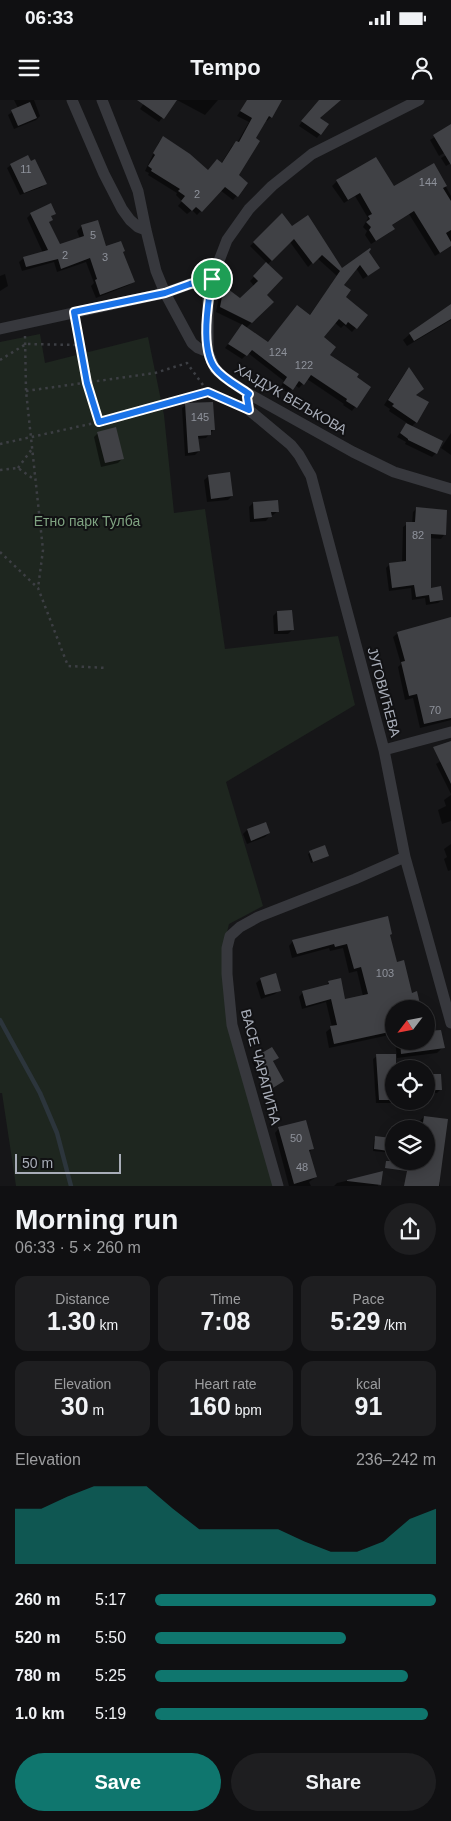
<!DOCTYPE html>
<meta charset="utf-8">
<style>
:root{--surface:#101012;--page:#1e1e20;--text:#f1f3f6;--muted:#9c9d9f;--line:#303032;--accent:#0f766e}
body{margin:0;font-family:Arial,sans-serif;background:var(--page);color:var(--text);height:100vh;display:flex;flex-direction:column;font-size:19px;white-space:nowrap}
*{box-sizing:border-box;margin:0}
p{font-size:16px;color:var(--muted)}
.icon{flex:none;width:28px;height:28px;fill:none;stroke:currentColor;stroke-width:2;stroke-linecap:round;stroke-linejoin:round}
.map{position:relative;height:1086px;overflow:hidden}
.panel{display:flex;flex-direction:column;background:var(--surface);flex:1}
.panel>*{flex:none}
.needle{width:32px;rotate:238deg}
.tools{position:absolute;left:385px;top:900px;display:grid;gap:10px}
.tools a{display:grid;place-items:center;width:50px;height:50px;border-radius:50%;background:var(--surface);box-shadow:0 2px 12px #0003,0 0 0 1px var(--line);font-size:25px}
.scale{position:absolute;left:15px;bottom:12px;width:106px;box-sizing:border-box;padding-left:5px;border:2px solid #a8adb8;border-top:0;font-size:14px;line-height:18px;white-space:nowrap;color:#a8adb8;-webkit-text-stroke:4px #111113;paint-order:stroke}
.pin{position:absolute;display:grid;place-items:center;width:42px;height:42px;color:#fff;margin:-21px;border:2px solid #fff;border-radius:50%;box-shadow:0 1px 5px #0007}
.round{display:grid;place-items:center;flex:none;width:52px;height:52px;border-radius:26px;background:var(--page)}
.head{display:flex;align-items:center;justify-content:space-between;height:85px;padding:0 15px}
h1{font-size:28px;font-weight:700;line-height:38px}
.metrics{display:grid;grid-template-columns:repeat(3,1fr);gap:8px;height:85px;padding:5px 15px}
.metrics div{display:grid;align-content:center;border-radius:12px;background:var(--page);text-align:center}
.metrics b{font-size:25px;font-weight:700}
.metrics small{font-size:14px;font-weight:400}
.metrics p{font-size:14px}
.chart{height:140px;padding:10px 15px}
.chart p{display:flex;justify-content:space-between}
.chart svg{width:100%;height:90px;margin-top:5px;fill:var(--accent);opacity:.7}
.button{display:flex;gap:10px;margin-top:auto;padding:10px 15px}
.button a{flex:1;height:58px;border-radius:30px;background:var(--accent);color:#fff;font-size:20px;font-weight:700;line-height:58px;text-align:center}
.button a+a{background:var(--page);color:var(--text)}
ul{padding:0 15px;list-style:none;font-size:16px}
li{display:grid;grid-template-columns:80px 60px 1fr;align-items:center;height:38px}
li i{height:12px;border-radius:6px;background:var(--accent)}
.status{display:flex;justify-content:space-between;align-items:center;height:35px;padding:0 25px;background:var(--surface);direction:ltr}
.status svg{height:14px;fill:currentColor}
header{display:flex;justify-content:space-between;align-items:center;height:65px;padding:0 15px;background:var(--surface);font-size:22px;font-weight:700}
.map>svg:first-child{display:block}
.green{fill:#1e261f}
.shadow{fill:#0007;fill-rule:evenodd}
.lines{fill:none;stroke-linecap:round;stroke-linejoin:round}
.stream{stroke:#2c353c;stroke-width:4.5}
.building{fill:#404145}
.path{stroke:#3d3f44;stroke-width:2.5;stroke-dasharray:2.5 4;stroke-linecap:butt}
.street{stroke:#37383d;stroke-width:11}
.route-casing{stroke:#fff;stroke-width:10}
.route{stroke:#1a73e8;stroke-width:6}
.labels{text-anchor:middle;stroke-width:4;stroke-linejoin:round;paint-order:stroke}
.number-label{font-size:11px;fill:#8e929b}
.street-label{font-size:14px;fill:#a8adb8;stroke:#111113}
.park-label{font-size:14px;fill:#7fa381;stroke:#111113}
</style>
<div class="status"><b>06:33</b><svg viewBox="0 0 49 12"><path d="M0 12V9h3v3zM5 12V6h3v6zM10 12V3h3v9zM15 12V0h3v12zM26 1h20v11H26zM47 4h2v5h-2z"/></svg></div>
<header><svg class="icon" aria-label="menu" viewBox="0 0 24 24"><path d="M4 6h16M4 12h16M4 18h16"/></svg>Tempo<svg class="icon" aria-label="person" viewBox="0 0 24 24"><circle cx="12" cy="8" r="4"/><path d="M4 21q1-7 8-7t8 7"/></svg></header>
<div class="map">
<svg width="451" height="1086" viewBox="0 0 451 1086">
<rect width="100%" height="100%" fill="#161618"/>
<path class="green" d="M40 234 45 263 148 237 164 315 174 413 205 409 225 549 338 536 355 605 226 682 263 806 229 824 223 849 240 946 277 1086H16L2 993H0V242Z"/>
<path class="shadow" d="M14 0H34L40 16 36 20 14 29 8 15 18 8Z
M146 0H176L159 22 140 9Z
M177 0H218L205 15Z
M248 0H280L271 17 267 21 265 20 237 76 247 83 233 100 220 90 197 115 192 110 187 114 178 106 182 101 176 95 177 93 148 75 149 73 145 71 159 42 163 38 208 71 221 64 232 46 237 43 249 22 237 16Z
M320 0H340L319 19 320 34 317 38 299 26 310 10Z
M451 26V49L439 56 430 40Z
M451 52V63L446 66 441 58Z
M376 59 394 88 434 65 451 96V146L435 156 409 114 391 126 393 129 389 133 371 144 365 135 367 131 363 127 368 118 355 96 344 103 332 86 337 81Z
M11 65 45 83 42 87 20 95 7 68Z
M54 113 50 117 51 120 48 123 59 145 80 139 77 131 81 127 97 122 105 148 122 152 133 181 129 185 96 198 91 186 94 183 86 162 57 172 54 162 22 171 19 162 24 158 43 153 27 118 31 114Z
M282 115 291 128 342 169 368 150 375 171 363 179 356 168 343 186 344 197 366 216 352 232 344 225 341 228 334 222 323 237 328 255 355 278 370 288 352 311 343 305 344 304 307 279 299 288 295 285 288 293 280 288 284 281 248 253 242 259 225 248 243 225 216 212 220 192 224 188 240 200 254 186 250 181 267 163 250 146ZM290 142 308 167 317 158 337 176 309 216 268 243 246 228 272 202 266 195 267 165Z
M5 174 8 186 0 191V176Z
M451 205V220L407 246 403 240 410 234Z
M405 273 414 295 416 322 411 327 436 353 432 357 405 344 406 342 397 337 407 323 389 311 390 309 384 305Z
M186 305 214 329 206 338 197 339 199 351 195 355 185 356 182 308Z
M98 333 122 359 118 363 101 367 94 337Z
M451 333V355L441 348Z
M209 376 232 396 228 400 207 402 204 380Z
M253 403 278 411 273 415 270 416 266 421 250 422 249 407Z
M416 409 444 435 441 439 430 438V489L442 500 438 503 426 505 425 498 412 500 411 488 389 491 386 468 390 464 402 463 403 427 407 424H412L413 412Z
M277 512 292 530 288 534H274L273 516Z
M451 518V620L420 628 413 598 405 600 398 567 401 564 393 537 398 533Z
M451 655V694L436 664Z
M451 695V721L442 724 438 710 446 706 444 700Z
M265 723 269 733 265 737 247 744 243 734 247 730Z
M451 744V770L448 771 444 759 447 757 444 749Z
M310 753 328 756 311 763 308 754Z
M391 834 389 836 396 863 411 894 418 904 414 909H394V934L329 948 326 932 332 927 326 902 302 909 299 897 303 892 325 886 329 882 344 900 363 896 357 871 349 873 343 848 330 851 329 848 292 858 289 846 293 841Z
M261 879 279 890 275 894 261 899 256 883Z
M434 929 442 948 437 953 397 958 395 941H426V930Z
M377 956 394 969V1001L392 1003H376L373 959Z
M277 957 273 962 283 981 269 991 252 962 256 958Z
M426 976 441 989 437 993H426Z
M424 1017 438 1082H440V1086H408L426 1061V1029H413L414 1026Z
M279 1028 312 1049 309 1053 316 1077 309 1082 311 1086H289L275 1033Z
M376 1038 394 1040V1053L373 1051 374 1039Z
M381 1073 378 1086H334L337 1083Z"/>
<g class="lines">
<path class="stream" d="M0 920 40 993 57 1033 71 1086"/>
</g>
<path class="building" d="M137 0H177L164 19Z
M247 0H282L272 18 269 16 256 38 260 41 239 75 248 83 238 97 225 87 202 112 196 107 192 111 181 101 185 96 178 91 180 89 151 71 152 69 148 66 155 55 153 53 163 36 190 54 208 70 217 59 222 63 236 41 239 42 252 18 240 11Z
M319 0H341L320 18 329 24 321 35 301 21Z
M30 2 37 18 18 26 11 10Z
M451 24V65L433 35Z
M28 55 31 61 35 59 47 84 24 93 10 64Z
M376 57 394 86 434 63 447 86 443 88 451 101V130L446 133 451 142V146L440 153 414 111 392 125 395 129 376 141 369 130 371 127 366 122 370 119 368 116 372 114 360 93 348 100 336 80Z
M51 103 56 114 51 116 53 120 49 122 60 144 84 136 81 125 98 120 106 146 121 141 125 151 123 152 135 182 100 195 95 180 97 179 90 158 61 169 58 159 26 167 23 157 48 150 30 113Z
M282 113 292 126 308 115 342 168 370 148 371 149 369 152 380 168 368 176 360 165 344 185 351 190 346 197 368 215 357 229 348 222 346 225 339 219 324 237 336 247 330 255 359 274 357 277 371 287 357 308 346 301 347 299 311 275 304 285 299 281 293 290 283 283 287 277 252 250 247 256 228 244 242 224 268 242 297 205 310 215 340 171 322 155 313 164 294 139 272 161 253 142Z
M266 162 283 178 267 195 274 202 252 223 220 207 224 186 240 198 258 181 253 176Z
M451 204V219L414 241 409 233Z
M409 267 424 289 416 295 429 302 417 323 392 306 394 304 388 300Z
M213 302 215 330H211V335L198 336 200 351 188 353 185 303Z
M406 323 443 341 437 354 408 340V339L400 333Z
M116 327 124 359 105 363 97 332Z
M230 372 233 396 211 399 208 375Z
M278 400 279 412H271L272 417 254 419 253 402Z
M416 407 447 410 446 435 431 434V488L441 486 443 500 430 502 429 495 416 497 414 485 392 488 389 463 406 461V422H415Z
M292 510 294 530 278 531 277 511Z
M451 517V618L424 624 417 594 409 596 401 562 405 561 397 532Z
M451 641V684L433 647Z
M266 722 270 733 251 741 247 729Z
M325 745 329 756 313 762 309 751Z
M388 816 392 834 390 835 397 862 404 860 412 893 417 891 420 904 414 905 415 909H394V931L334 944 330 926 337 925 331 899 306 906 302 891 329 884 328 881 341 878 345 899 368 894 361 867 354 869 347 844 335 847 334 844 297 854 292 840Z
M276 873 281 891 265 895 260 878Z
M441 930 445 948 401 954 400 941H426V931Z
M272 947 279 958 273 961 284 981 273 988 255 957Z
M376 954H396V969H394V1000H379Z
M426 974H441L442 990H426Z
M424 1016 448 1019 439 1086H404L407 1071 385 1068 386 1061H426V1029H422Z
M306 1020 314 1049 309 1050 317 1077 294 1084 278 1027Z
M375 1036 391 1038 389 1051 374 1049Z
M383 1071 381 1085 347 1081V1080Z"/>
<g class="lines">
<path class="path" d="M76 224 87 283 99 322
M25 236 26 291 43 450 38 488
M0 260 26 244 80 245
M26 291 155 273 187 263 208 292
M0 344 99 322 208 292 235 304
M18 368 32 349
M0 370 18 368 35 380
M0 452 38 488 68 566 107 568"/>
<path class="street" d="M72 0 104 74 122 109 130 120 138 127 146 130
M102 0 138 91 146 130 156 171 165 193 192 243 198 248 208 252
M419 0 312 54 272 86 249 109 227 140 212 179 208 198V252L215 269 224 277 249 294 353 352 394 372 451 389
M0 229 165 193 190 184 212 179
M249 294 247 297 249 310 291 345 299 355 311 376 384 650 405 757 451 923
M384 650 451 632
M278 1086 232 925 227 874V848L230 836 240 827 258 817 355 779 405 757"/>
</g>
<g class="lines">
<defs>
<path id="route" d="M212 179C208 202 200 249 215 268 223 279 238 286 249 294L247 297 249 310 208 292 99 322 87 283 74 212 165 193 190 184Z"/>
</defs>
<use href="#route" class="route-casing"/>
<use href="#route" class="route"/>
</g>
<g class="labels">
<g class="number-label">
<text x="26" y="73">11</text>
<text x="428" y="86">144</text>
<text x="197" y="98">2</text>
<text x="93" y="139">5</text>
<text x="65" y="159">2</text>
<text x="105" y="161">3</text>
<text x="278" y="256">124</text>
<text x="304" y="269">122</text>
<text x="200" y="321">145</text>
<text x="418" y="439">82</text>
<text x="435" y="614">70</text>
<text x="385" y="877">103</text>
<text x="296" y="1042">50</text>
<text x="302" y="1071">48</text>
</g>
<g class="street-label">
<text transform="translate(291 299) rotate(30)" y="5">ХАЈДУК ВЕЉКОВА</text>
<text transform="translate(384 592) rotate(75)" y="5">ЈУГОВИЋЕВА</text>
<text transform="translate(261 967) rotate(75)" y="5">ВАСЕ ЧАРАПИЋА</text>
</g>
<g class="park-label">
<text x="87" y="426">Етно парк Тулба</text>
</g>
</g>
</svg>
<div class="tools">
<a><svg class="needle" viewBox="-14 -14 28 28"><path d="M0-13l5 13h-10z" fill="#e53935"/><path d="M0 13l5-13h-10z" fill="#9c9d9f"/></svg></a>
<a><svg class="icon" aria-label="locate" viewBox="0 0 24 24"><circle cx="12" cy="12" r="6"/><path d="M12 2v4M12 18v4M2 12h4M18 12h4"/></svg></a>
<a><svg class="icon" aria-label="layers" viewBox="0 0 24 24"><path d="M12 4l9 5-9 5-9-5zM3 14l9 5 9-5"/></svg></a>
</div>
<div class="scale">50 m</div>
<div class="pin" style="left:212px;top:179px;background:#1e9e55"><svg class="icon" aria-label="arrive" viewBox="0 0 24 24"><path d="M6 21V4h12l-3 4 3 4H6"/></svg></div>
</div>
<section class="panel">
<div class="head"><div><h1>Morning run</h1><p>06:33 · 5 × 260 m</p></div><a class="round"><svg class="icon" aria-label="share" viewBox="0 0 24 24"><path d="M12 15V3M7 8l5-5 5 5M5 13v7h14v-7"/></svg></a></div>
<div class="metrics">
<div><p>Distance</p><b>1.30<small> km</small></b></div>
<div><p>Time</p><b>7:08</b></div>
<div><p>Pace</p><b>5:29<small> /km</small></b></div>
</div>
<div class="metrics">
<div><p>Elevation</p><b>30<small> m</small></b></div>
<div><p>Heart rate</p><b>160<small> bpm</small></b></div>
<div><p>kcal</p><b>91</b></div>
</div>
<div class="chart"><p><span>Elevation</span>236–242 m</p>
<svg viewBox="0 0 160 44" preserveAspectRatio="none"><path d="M0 44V17L10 17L20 11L30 6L40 6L50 6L60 17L70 27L80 27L90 27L100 27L110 33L120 38L130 38L140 33L150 22L160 17V44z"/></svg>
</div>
<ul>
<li><b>260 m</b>5:17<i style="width:100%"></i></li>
<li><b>520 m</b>5:50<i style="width:68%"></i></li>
<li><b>780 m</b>5:25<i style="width:90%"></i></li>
<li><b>1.0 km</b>5:19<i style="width:97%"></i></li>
</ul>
<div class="button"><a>Save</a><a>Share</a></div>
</section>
